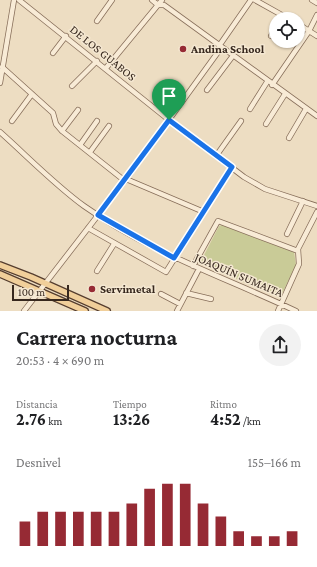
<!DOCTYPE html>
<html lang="es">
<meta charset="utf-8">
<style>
:root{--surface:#fff;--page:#f2f2f2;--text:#202124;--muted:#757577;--accent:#962a34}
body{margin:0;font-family:"Crimson Pro",serif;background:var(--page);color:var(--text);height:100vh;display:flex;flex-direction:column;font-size:15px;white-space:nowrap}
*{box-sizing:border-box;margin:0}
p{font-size:13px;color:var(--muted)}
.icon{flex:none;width:22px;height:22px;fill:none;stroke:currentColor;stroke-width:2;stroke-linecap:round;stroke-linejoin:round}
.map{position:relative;height:311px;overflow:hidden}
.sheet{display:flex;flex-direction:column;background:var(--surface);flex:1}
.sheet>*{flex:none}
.buttons{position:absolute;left:269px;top:12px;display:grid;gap:8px}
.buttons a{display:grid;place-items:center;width:36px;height:36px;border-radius:50%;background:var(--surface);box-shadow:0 1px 3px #0004;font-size:20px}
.scale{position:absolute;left:12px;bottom:10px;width:57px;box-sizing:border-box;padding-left:4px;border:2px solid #37281e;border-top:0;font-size:11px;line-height:14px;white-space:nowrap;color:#37281e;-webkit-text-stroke:3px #f5e8d2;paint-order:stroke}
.pin{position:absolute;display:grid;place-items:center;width:34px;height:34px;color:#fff;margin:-41px -17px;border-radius:50% 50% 50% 0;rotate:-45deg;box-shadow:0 0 4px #0007}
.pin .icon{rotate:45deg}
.round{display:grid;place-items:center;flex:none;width:42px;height:42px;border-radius:21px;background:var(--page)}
.headline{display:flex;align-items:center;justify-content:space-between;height:68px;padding:0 16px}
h1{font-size:22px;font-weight:700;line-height:30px}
.metrics{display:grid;grid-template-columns:repeat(3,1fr);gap:6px;height:68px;padding:4px 16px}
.metrics div{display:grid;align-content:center}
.metrics b{font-size:17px;font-weight:700}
.metrics small{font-size:11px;font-weight:400}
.metrics p{font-size:11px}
.chart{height:112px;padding:8px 16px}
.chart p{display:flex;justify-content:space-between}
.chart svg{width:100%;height:72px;margin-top:4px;stroke:var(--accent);stroke-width:6}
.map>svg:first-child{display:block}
.green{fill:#c9cb97}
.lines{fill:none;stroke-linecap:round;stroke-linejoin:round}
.minor-casing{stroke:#876e5a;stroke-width:6}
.major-casing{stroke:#553d2e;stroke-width:8}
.minor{stroke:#f8ebd6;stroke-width:4.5}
.major{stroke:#f1cf9a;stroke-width:5.5}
.route-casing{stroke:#fff;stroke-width:8}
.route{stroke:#1a73e8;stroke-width:5}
.poi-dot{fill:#962a34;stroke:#f5e8d2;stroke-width:1.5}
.labels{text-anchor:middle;stroke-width:3;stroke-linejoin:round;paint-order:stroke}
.poi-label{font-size:12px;font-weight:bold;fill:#37281e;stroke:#f5e8d2;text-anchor:start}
.street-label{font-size:12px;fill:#37281e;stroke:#f5e8d2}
</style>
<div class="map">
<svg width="317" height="311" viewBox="0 0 317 311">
<rect width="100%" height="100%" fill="#edddc2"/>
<path class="green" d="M222 225 294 252 296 265 280 298 200 263 219 226Z"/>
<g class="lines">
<defs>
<path id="minor" d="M19 0 169 120 244 177 265 189 317 206
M152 0 158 5H164L317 116
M255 0 289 19
M312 0 317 3
M97 21 112 0
M298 24 317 36
M271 36 276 27
M219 46 251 0
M53 53 66 36
M2 67 53 113 56 124 62 131 125 181
M106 68 162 0
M0 83 14 0
M272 85 309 31 317 15
M72 86 97 61
M207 90 232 57
M250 109 267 82
M12 121 32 94
M266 124 285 94
M62 131 78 110
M0 132C27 156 55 185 84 206 149 252 224 277 296 311
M289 138 306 109
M80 145 97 121
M90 152 109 126
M216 156 241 121
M126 179 204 212
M88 228 166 272 232 167
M287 234 303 201
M193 266 218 221 298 251
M97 271 114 244
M186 293 211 299
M161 294 180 304
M24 311 126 179 221 48
M177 311 199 269
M278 311 299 264 298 249 317 212"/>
<path id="major" d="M0 265 31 277 107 311
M0 274 85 311"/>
</defs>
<use href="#minor" class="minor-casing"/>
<use href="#major" class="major-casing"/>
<use href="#minor" class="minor"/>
<use href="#major" class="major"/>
</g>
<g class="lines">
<defs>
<path id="route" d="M169 120 232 167 174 258 98 215Z"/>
</defs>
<use href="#route" class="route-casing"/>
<use href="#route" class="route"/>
</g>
<g class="poi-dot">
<circle cx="183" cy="49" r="4"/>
<circle cx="92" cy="289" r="4"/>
</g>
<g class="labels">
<g class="poi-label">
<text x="191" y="53">Andina School</text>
<text x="100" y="293">Servimetal</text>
</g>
<g class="street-label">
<text transform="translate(103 53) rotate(39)" y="4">DE LOS GUABOS</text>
<text transform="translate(239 275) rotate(23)" y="4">JOAQUÍN SUMAITA</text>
</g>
</g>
</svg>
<div class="buttons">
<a><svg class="icon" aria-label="locate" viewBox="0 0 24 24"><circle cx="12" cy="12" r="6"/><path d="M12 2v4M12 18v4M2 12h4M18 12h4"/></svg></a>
</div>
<div class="scale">100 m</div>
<div class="pin" style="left:169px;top:120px;background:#1e9e55"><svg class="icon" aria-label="arrive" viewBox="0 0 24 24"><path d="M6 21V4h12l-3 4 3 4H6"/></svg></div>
</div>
<section class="sheet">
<div class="headline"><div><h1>Carrera nocturna</h1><p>20:53 · 4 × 690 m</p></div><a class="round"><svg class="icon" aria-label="share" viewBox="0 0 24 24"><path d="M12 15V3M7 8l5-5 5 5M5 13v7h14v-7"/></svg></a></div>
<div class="metrics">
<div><p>Distancia</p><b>2.76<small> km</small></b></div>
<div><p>Tiempo</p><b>13:26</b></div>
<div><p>Ritmo</p><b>4:52<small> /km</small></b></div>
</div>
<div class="chart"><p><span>Desnivel</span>155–166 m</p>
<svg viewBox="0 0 160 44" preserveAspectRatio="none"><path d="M5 44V29M15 44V23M25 44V23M35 44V23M45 44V23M55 44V23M65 44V18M75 44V9M85 44V6M95 44V6M105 44V18M115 44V26M125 44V35M135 44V38M145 44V38M155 44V35"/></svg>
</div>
</section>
